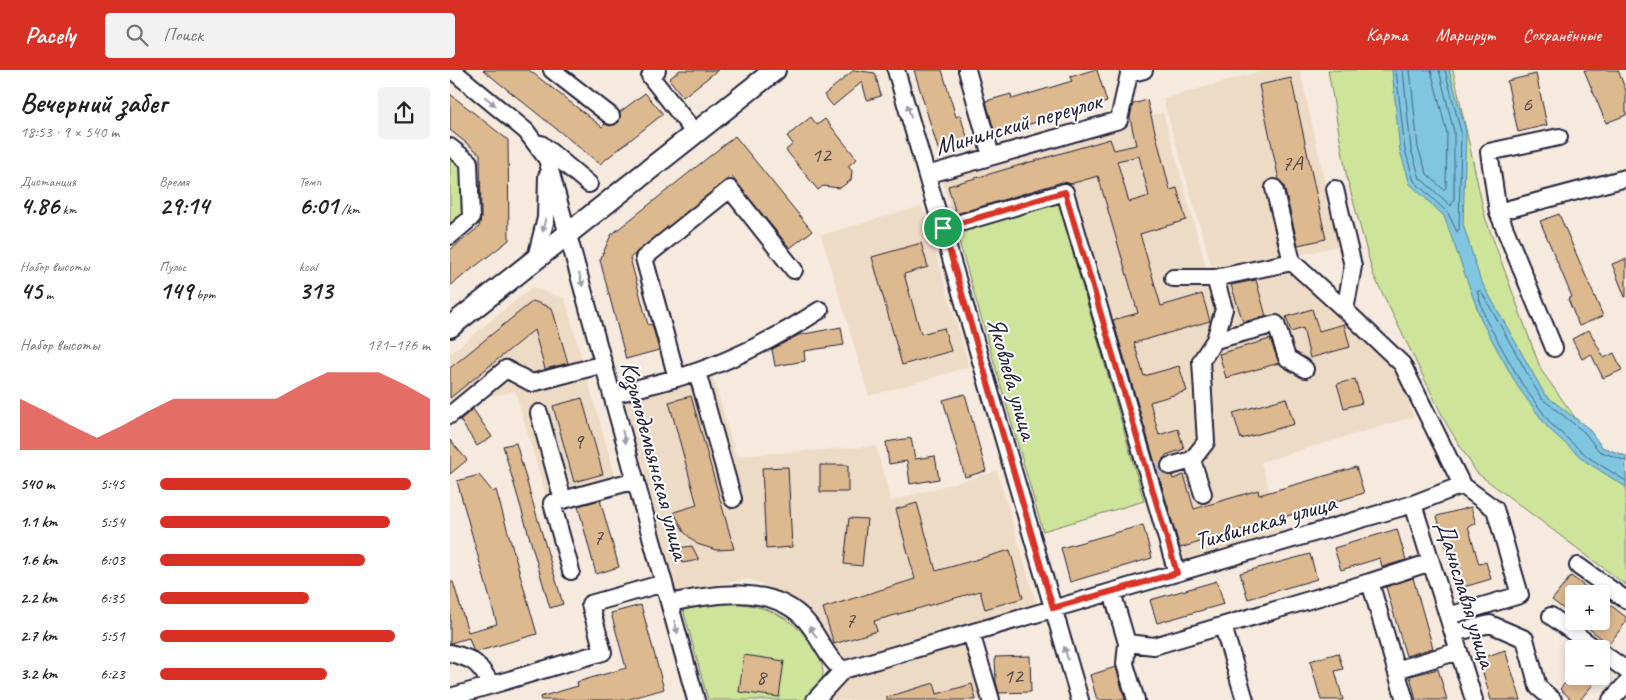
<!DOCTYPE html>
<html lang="ru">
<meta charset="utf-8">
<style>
:root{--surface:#fff;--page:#f2f2f2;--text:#222;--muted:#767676;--accent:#d93025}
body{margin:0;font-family:Caveat,sans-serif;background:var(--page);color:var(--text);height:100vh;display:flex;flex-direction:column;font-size:19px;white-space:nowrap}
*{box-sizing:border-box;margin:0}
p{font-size:16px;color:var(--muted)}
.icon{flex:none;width:28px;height:28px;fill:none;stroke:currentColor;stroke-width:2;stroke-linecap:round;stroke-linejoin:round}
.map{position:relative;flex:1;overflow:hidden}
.sheet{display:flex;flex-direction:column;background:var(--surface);width:450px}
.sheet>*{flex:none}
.controls{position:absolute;left:1115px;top:515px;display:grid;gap:10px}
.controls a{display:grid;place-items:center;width:45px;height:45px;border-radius:5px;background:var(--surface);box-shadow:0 2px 8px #0003;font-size:25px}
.pin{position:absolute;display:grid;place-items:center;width:42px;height:42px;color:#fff;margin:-21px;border:2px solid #fff;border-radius:50%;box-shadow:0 1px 5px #0007}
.round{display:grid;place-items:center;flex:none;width:52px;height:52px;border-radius:5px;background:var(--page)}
.headline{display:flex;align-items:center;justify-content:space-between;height:85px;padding:0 20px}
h1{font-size:28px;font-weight:700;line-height:38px}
.stats{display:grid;grid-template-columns:repeat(3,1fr);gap:8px;height:85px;padding:5px 20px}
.stats div{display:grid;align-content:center}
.stats b{font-size:25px;font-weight:700}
.stats small{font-size:14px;font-weight:400}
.stats p{font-size:14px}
.chart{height:140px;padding:10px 20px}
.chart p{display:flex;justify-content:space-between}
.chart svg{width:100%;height:90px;margin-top:5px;fill:var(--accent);opacity:.7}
ul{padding:0 20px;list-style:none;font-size:16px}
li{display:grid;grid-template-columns:80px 60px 1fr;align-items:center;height:38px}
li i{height:12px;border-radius:6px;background:var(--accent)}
header{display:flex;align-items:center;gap:30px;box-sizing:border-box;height:70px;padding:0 25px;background:var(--accent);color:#fff}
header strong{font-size:24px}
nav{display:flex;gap:28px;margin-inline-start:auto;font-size:18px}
.search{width:350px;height:45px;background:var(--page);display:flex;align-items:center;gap:12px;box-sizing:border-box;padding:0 18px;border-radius:5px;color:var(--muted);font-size:19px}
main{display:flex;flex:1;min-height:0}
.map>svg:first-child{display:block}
.built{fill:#eedbc6}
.green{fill:#cde49a;stroke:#78836a}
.water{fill:#80c6e1;stroke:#5a849f}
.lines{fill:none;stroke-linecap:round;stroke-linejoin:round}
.shore{stroke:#48647d;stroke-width:1}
.building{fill:#ddb98f;stroke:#22223b;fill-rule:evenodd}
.minor-tunnel{stroke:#cbc2bd;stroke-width:16;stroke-dasharray:16 8;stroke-linecap:butt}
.minor-casing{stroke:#22223b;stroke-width:20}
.major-casing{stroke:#22223b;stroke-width:24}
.minor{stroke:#fff;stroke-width:16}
.major{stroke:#fff;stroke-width:20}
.oneway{fill:#9c9ca7}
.route-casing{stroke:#fff;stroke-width:10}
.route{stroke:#d93025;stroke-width:6}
.labels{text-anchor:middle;stroke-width:4;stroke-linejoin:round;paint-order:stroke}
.number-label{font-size:22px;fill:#514850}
.street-label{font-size:25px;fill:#22223b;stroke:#fff}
</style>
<header>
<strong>Pacely</strong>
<div class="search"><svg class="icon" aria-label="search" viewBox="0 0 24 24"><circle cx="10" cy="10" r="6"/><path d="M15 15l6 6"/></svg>Поиск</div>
<nav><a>Карта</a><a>Маршрут</a><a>Сохранённые</a></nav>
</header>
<main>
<section class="sheet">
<div class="headline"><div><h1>Вечерний забег</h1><p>18:53 · 9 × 540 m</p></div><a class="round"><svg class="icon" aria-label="share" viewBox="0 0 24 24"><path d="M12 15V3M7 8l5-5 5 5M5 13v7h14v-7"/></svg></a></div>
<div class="stats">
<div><p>Дистанция</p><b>4.86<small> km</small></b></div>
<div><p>Время</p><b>29:14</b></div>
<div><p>Темп</p><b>6:01<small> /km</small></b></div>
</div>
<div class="stats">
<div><p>Набор высоты</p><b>45<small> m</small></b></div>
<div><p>Пульс</p><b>149<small> bpm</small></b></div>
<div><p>kcal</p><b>313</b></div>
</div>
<div class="chart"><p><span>Набор высоты</span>171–176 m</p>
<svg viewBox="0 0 160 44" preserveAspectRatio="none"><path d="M0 44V19L10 25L20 32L30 38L40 32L50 25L60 19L70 19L80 19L90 19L100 19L110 12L120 6L130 6L140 6L150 12L160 19V44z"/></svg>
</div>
<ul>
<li><b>540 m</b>5:45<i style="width:93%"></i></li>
<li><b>1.1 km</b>5:54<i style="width:85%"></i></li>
<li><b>1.6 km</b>6:03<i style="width:76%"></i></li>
<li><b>2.2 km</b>6:35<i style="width:55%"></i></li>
<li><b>2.7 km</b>5:51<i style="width:87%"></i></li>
<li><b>3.2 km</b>6:23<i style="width:62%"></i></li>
</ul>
</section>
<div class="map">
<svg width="1176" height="630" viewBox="0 0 1176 630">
<rect width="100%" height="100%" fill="#f5eadd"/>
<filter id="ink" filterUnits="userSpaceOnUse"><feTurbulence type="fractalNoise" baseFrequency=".02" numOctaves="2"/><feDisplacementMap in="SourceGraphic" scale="10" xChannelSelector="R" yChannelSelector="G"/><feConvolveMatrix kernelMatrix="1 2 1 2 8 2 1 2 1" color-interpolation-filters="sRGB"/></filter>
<g filter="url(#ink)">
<path class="built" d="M816 0H850L889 176 764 205 713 29Z
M713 42 761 214 841 195 948 298 963 347 811 392 832 462 730 491 623 117 504 151 491 106Z
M472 136 519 297 419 326 371 165Z
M82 217 115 229 170 423 101 442 65 321 32 328 0 353V284Z
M262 303 286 386 426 376 441 431 547 401 587 535 393 593 348 531 300 509 227 521 175 331Z
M516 571 534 630H374L397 606Z"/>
<path class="green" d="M878 0H1003L1035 147 1091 300 1152 385 1176 403V515L1027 403 997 355 923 204 897 108Z
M0 86 14 97 12 147 0 157Z
M608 131 694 431 593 461 506 161Z
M283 533C319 536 345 548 365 579 370 587 375 599 372 609 369 616 360 624 355 630H258L233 539Z"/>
<path class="water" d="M942 0H999L1016 61 1013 154 1030 209 1095 325 1138 358 1152 377 1176 386V417L1135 391 1098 358 1068 317 1032 252 994 146 960 114 950 81Z"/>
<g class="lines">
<path class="shore" d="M946 0 955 80 964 111 998 143 1007 162 1009 159 1011 62 995 0
M953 0 961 79 970 108 1001 136 1004 129V62L989 0
M960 0 968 78 977 104 994 120 996 117 997 63 981 0
M1176 391 1149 381 1134 362 1091 328 1031 221H1027L1036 250 1072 314 1101 354 1138 387 1176 411"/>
</g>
<path class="building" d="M33 0H79L152 57 155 54 160 56 169 52 170 42 195 23 213 44 150 94Z
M230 0H268L233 27 219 9Z
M404 0 425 3 431 26 417 30 412 12 383 36 374 25Z
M464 0H492L506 47 510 45 519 73 489 82Z
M643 0H647L657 32 545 64 536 31 561 24 562 29 622 11 620 7Z
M1134 0H1168L1176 21V45L1156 53Z
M1086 4 1097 55 1068 62 1057 11Z
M841 8 876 169 848 175 834 116 829 110 809 15Z
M0 24 58 70 59 170 0 216V180L29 157 31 148 30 84 0 60Z
M697 30 720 120 727 118 736 150 690 164 711 236 752 224 760 251 684 273 694 306 729 296 737 321 700 332 709 365 728 359 734 379 716 385 711 393V399L713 403 722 406 723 409 734 405 744 439 808 420 809 425 906 397 914 423 730 478 663 250 688 243 648 106 620 114 612 112 506 144 498 116 660 69 664 80 686 75 680 48 683 34ZM689 86 699 126 679 132 667 91Z
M361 47 367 55 375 49 407 89 398 96 402 101 401 110 390 118 373 116 368 120 336 80 343 74 337 66Z
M285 66 362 161 340 178 281 106 180 188 198 255 202 254 209 280 176 289 150 190 161 165Z
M1109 144 1153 246 1129 256 1118 229 1122 227 1090 151Z
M471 173 478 197 454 204 471 264 494 258 501 281 452 295 422 187Z
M1176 189V227H1175L1162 194Z
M806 210 816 246 793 252 781 215Z
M83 231 102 238 118 293 95 299 84 260 0 328V298Z
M862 239 869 261 894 254 900 277 860 288 853 258 841 262 836 247Z
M391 257 394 275 354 281 355 291 325 296 322 279 349 265Z
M1139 260 1154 288 1164 283 1172 300 1153 308 1141 284 1132 289 1122 269Z
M820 269 829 293 776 308 769 284Z
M905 309 912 333 894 338 887 314Z
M515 324 536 401 515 407 493 330Z
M241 326 284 479 266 480 247 474 234 462 224 442 247 435 219 332Z
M132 328 153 404 124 412 103 336Z
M836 328 844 354 791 369 783 343Z
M23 339 42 367 27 376 10 350Z
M461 368 465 389 485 386 489 409 460 414 457 391 439 394 436 372Z
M0 370 17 390 0 404Z
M66 373 82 430 113 534 100 538 53 376Z
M370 395H398V422H370Z
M338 397 342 477 316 479 312 398Z
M29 405 43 422 46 420 87 564 26 582 23 580 19 568 0 573V512H3L18 562 47 554 7 411Z
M150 430 169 497 146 504 128 436Z
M467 433 486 501 560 480 573 528 535 539 530 521 424 551 427 561 384 574 373 538 465 509 446 439Z
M1021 437 1026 454 1018 456 1029 494 1036 492 1041 509 1007 519 987 446Z
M399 448 417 449 412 496 394 494Z
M693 455 702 488 620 512 611 478Z
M947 459 956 490 932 497 930 488 891 500 884 478Z
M242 476 249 490 232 493 228 478Z
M860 484 867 509 798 529 790 503Z
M1121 506 1145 524H1124V547L1102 530Z
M963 508 983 578 956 586 936 517Z
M767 511 774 534 707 553 700 530Z
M1151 528 1176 547V552L1159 574 1129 551H1151Z
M191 535 214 619 176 630H91L90 627 128 616 127 612 176 598 161 543Z
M1055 580 1071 630H1041L1029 589Z
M888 583 893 599 885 601 893 630H871L860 591Z
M294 585 334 591 329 627 289 622Z
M580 586 581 622 549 623 546 612 545 587Z
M666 597 675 630H647L640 605Z
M988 599 997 630H966L960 606Z
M1121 606H1150L1130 630H1122L1110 619Z
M484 613 487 624 522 614 526 630H437V627Z"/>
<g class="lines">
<path class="minor-tunnel" d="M706 401 720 396"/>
<defs>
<path id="minor" d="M2 0 76 61 97 89 246 630
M102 0 161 46
M207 0 200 6 245 63
M446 0 630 630
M517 0 541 86
M91 74 139 114
M0 77 19 92 21 148 0 166
M477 105 669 50 679 4 694 0
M824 118 842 192
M885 119 903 196 895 240 952 294 1012 415 1045 439 1070 525 998 546
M1048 142 1176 108
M493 158 615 122 727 503
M86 188 96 148 97 106
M765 208 842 192 895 240
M765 270 826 254 837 288 855 299
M1104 278 1048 142 1039 82 1109 67
M247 302 283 429
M227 308C276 294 328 267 370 240
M162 325 227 308 194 188 280 119 344 200
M89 343 113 430
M0 345 56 299 82 313 154 294
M742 390 753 424
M720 396 742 390 756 372 751 291 765 270 774 239 765 208H723
M963 434 1024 630
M1128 496 1176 530
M121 501 102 433 186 410
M920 512 981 492
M662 522 677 573 704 576 920 512 955 630
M220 533C262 524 323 513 356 551 370 567 375 587 393 600
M1101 546 1146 579
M773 556 795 630
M521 563 541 630
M1003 563 1040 554 1075 569 1088 617 1103 630
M677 573 675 594 686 630
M1151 582 1176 600
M0 583C25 589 28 593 42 615L153 582 140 534 214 513
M946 600 1009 581
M0 627 42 615
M365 630 393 600 963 434 1012 415
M1161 630 1176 614"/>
<path id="major" d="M0 257 325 0"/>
</defs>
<use href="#minor" class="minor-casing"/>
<use href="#major" class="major-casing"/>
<use href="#minor" class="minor"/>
<use href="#major" class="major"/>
</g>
<defs><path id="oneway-solid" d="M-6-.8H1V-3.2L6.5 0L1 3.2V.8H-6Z" transform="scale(1.25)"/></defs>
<g class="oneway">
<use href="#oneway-solid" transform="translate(40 31) rotate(40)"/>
<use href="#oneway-solid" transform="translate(459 41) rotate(-107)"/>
<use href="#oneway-solid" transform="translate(94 155) rotate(102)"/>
<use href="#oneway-solid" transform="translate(131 210) rotate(75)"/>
<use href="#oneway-solid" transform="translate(174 367) rotate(75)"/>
<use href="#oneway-solid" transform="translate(226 557) rotate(75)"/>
<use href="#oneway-solid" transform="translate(363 562) rotate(-123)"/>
<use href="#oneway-solid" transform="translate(616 583) rotate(-106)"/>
</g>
</g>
<g class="lines" filter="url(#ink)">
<defs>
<path id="route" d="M615 122 727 503 603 538 493 158Z"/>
</defs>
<use href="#route" class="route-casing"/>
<use href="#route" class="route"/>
</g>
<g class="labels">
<g class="number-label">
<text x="1077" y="41">6</text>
<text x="371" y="92">12</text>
<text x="842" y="100">7А</text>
<text x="128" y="378">9</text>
<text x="148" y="474">7</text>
<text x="400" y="557">7</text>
<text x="563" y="613">12</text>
<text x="311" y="614">8</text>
</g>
<g class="street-label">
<text transform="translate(568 53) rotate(-16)" y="9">Мининский переулок</text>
<text transform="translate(563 308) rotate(74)" y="9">Яковлева улица</text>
<text transform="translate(206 390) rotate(75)" y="9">Козьмодемьянская улица</text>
<text transform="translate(815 451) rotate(-16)" y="9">Тихвинская улица</text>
<text transform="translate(1017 524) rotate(73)" y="9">Даньславля улица</text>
</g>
</g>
</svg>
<div class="controls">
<a>+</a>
<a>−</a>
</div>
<div class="pin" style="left:493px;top:158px;background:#1e9e55"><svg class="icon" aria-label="arrive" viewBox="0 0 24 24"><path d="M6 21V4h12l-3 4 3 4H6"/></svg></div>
</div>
</main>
